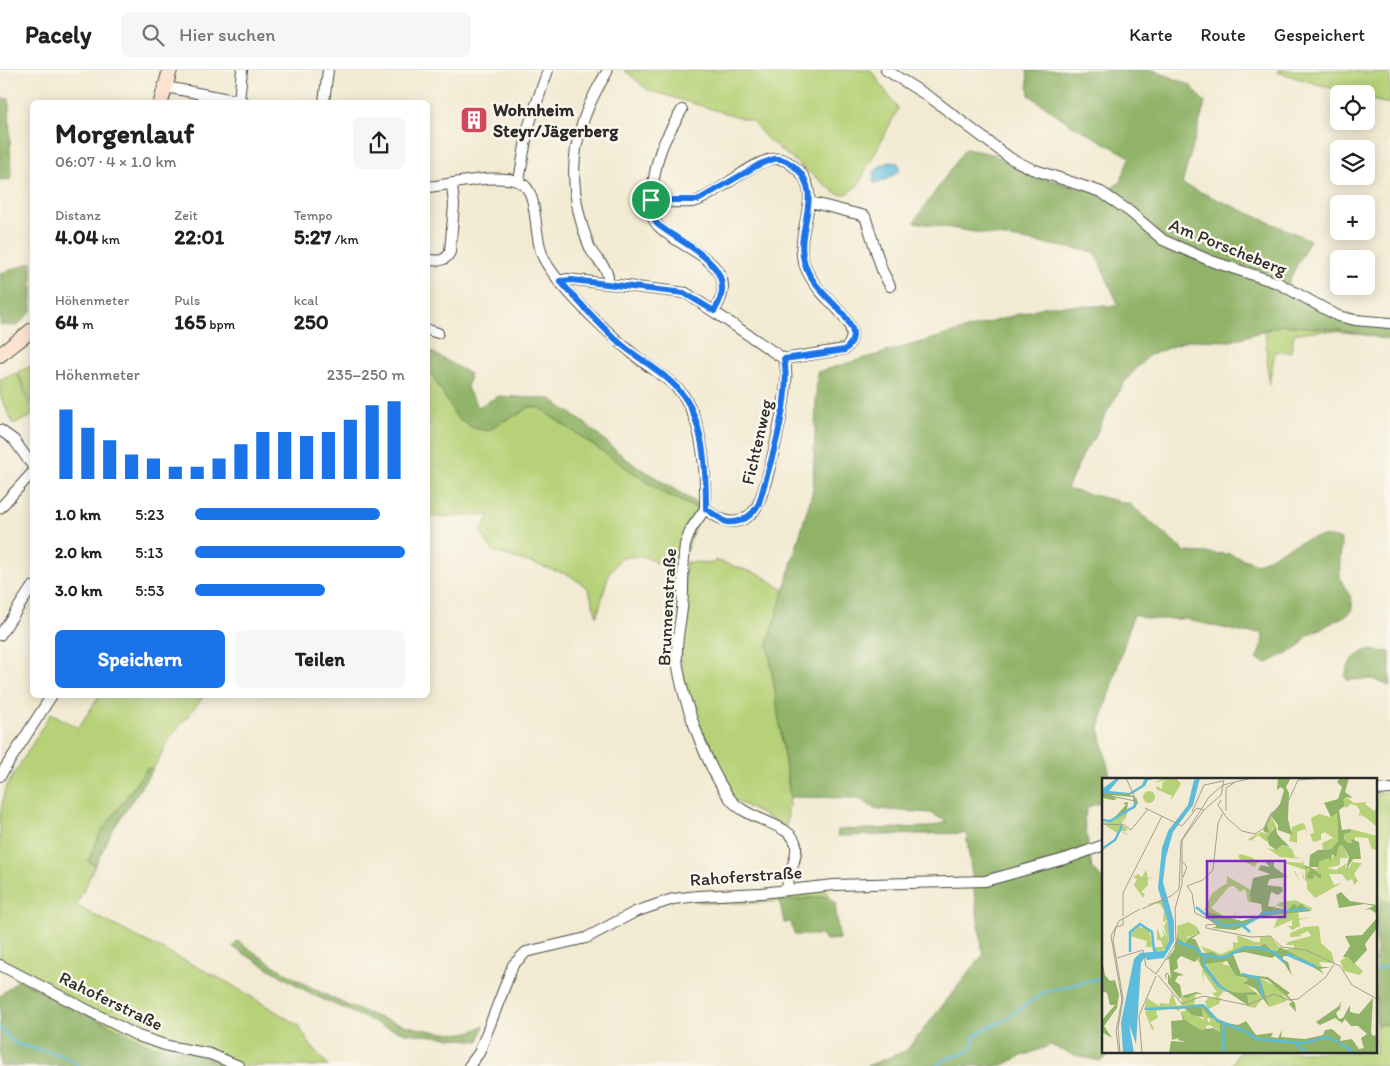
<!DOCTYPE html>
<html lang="de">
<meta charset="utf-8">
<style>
:root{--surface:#fff;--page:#f6f6f6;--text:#202124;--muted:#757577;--line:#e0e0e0;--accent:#1a73e8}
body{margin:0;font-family:Itim,sans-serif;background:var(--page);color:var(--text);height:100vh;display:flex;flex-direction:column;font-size:19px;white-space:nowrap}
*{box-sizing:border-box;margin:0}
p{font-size:16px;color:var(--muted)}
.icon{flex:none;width:28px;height:28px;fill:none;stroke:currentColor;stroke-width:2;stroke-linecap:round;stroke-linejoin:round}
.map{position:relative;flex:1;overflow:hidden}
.details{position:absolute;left:30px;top:30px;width:400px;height:598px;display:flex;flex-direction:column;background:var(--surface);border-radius:8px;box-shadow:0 2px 12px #0003}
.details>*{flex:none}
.controls{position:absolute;left:1330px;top:15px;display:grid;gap:10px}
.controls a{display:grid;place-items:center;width:45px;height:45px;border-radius:8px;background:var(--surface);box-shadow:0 2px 12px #0003;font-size:25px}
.pin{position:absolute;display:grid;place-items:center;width:42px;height:42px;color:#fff;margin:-21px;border:2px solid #fff;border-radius:50%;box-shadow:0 1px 5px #0007}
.round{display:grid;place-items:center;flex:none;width:52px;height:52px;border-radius:8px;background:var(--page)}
.head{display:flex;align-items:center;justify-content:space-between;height:85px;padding:0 25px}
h1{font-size:28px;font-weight:800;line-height:38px}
.stats{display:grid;grid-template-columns:repeat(3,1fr);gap:8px;height:85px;padding:5px 25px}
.stats div{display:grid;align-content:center}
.stats b{font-size:21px;font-weight:800}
.stats small{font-size:14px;font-weight:400}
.stats p{font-size:14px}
.chart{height:140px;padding:10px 25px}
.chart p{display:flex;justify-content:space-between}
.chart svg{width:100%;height:90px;margin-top:5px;stroke:var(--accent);stroke-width:6}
.action{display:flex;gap:10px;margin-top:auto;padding:10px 25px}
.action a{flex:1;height:58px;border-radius:8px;background:var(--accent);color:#fff;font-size:20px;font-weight:800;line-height:58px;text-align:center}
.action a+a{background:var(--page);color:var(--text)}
ul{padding:0 25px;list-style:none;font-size:16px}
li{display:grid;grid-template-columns:80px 60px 1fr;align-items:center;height:38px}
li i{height:12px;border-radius:6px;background:var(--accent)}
header{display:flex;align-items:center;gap:30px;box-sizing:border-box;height:70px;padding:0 25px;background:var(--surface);border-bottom:1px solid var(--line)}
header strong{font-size:24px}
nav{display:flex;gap:28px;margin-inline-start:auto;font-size:18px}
.search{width:350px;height:45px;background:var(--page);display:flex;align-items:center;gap:12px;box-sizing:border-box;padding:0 18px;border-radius:8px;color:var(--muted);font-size:19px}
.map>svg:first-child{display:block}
.green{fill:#b6d177;stroke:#707e51}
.forest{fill:#90b368;stroke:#5e6f4a}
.water{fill:#5dbbdb;stroke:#447383}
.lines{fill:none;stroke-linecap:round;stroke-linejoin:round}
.stream{stroke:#5dbbdb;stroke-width:2.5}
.street-casing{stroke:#494844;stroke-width:12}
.secondary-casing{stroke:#494844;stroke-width:16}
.street{stroke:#fff;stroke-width:10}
.secondary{stroke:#fde4d1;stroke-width:14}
.route-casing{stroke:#fff;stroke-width:10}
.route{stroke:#1a73e8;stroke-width:6}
.labels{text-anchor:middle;stroke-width:5;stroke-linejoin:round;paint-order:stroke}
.poi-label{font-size:18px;font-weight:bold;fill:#2b2b2b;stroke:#fbf7ec;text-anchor:start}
.street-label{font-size:18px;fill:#2b2b2b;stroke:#fbf7ec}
.inset-river{fill:none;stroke:#5dbbdb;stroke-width:2.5}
.inset-road{fill:none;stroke:#a29e8f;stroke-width:1}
.view{fill:#7b2cbf;fill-opacity:0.15;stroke:#7b2cbf;stroke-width:2.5}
.inset-edge{fill:none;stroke:#2b2b2b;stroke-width:2.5}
</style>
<header>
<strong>Pacely</strong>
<div class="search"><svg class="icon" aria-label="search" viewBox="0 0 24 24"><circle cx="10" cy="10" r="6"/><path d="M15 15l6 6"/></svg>Hier suchen</div>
<nav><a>Karte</a><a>Route</a><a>Gespeichert</a></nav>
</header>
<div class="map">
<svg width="1390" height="996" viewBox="0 0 1390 996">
<rect width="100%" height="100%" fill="#fbf7ec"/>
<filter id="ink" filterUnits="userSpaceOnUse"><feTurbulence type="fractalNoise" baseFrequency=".02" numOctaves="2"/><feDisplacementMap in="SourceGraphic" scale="10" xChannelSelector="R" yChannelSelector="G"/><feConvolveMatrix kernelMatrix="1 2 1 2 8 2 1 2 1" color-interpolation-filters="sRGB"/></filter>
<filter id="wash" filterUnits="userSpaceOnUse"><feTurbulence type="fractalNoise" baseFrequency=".0096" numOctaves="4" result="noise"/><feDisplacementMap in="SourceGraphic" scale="20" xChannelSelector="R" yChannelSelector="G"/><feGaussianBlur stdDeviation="1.12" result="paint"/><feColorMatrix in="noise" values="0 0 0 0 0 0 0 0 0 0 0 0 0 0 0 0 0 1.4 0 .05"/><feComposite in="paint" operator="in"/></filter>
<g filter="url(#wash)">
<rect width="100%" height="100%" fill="#f2ead2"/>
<path class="green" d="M624 0H871L898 39 858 115 847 124H837L767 69 752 51 648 20Z
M1278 0H1336L1390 4V34L1366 29V24H1351L1277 2Z
M1282 255 1340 260 1389 269C1358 264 1325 257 1294 264L1291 282 1275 281 1269 314 1265 260Z
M32 296V336L18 302Z
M428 298 457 348 489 361C502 348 515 349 529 337L539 338 663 423 700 440 681 498 669 499 643 486 621 488 609 503 597 546 588 518 569 505 493 481 481 462 490 445 428 447Z
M17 303 32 341V346L13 354 0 325V310Z
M715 490 761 505 784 520 768 574 790 727 786 757 733 729 692 655 681 588 686 492 715 493Z
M100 625H205L170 668 153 699 147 698 88 790 95 796 76 836 227 912 298 955 311 976 329 996H229L152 976 18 910 30 902 0 889V746L5 719 51 643 78 658Z
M1390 722V833L1376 827V723Z
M826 820 829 826C784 831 741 837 695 831Z
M1390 954V996H1231L1239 982H1376V955Z"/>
<path class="forest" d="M1027 0H1153L1190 15 1205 33 1182 114 1310 170 1288 212 1289 219 1390 262V270L1340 260 1282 255 1231 271 1188 270 1148 286 1126 310 1104 347 1094 370 1086 378 1067 419 1130 434 1185 482 1230 484 1257 494C1281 482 1314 458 1341 470 1341 481 1339 494 1340 506 1342 519 1358 528 1350 543L1307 566 1298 578 1267 593 1256 589 1262 576 1263 563 1240 562 1185 549H1151L1133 545 1099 658 1110 706 1109 710H1104V722L1100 733 1088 737 1084 749 1092 799 1104 810V982H1114L1100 991 1071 984 1050 975C1036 982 1014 987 1003 996H867L906 981 983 885 966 763 837 766 838 760 930 757 947 752 931 743 876 739 858 728 790 727 768 574 813 420 817 302 1047 236H1119L1095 182 914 152 965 79 993 84 1026 103 1099 123 1120 113 1130 87 1069 53 1029 25Z
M0 28 9 29 11 109 0 110Z
M32 192V240L17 256 0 255V204Z
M428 280 470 304 467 318 478 337 499 326 551 329 587 355 626 389 701 436 700 440 663 423 539 338 529 337C515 349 502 348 489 361L473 358 457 348 428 298Z
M1367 580 1390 582V616L1372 609 1347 610 1345 606C1348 593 1354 585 1367 580Z
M147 698 153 699 112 761 95 796 88 791 99 765Z
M829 826 835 833 839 869 826 870 820 865H795L790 852 784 853 780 831Z
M1378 826 1390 833V954L1376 955V827Z
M238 871C297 913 360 949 433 961 450 964 470 966 484 955L479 971 406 963 383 956 313 925 233 877Z
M18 910 152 976 190 982 229 996H0V926Z"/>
<path class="water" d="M890 92 898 93 900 99C896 105 880 114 873 113L874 102 880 96Z"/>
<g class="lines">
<path class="stream" d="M1376 900 1390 896
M0 958C5 964 11 971 18 974 33 981 68 981 78 996
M937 996 943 990 966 983 971 979 974 967 983 960 1005 950 1044 922 1104 907"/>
</g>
</g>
<g filter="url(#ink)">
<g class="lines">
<defs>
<path id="street" d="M886 0 931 28 1010 88 1032 99 1101 122 1129 141 1163 170 1211 191 1278 213 1338 246 1355 250 1390 253
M607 2C570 61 564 113 590 178 596 192 610 196 608 214
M166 17 244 32
M239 32 242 0
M324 32 328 0
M682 40C662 73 657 83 652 122 651 130 649 140 653 148 667 179 750 188 714 241
M519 111 528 58 548 0
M428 117C450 115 507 100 524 115 539 127 533 171 545 191 563 222 611 266 639 289 654 301 675 312 685 328 704 358 706 405 705 439L691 459 685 475C682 497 684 518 682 539 680 555 676 572 677 588 680 625 707 696 728 726 745 752 792 752 796 775 798 790 787 804 787 819
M651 130C664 130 684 135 696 131 720 124 756 85 780 89 787 90 794 96 799 101 822 125 798 157 802 185 804 199 812 211 821 222 833 236 866 260 845 279L784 289
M810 132 865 146 882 200 890 216
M428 190C438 191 445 192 450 182L454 135 452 115
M560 211 567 209 686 223 784 289C786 297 787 304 786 312 785 333 766 429 753 442 737 459 721 451 705 439
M428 260 438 263
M0 360 14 370 32 395
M0 438 32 403
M0 565 32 517
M0 706 52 625
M1376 720 1390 719
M0 895 138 966 168 976 210 984 239 996
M469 996 479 983 513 895 526 882 586 868 635 842 673 829 698 826 761 823 834 815 985 811 1068 788 1104 775"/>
<path id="secondary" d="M161 32 170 0
M0 285 32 260"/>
</defs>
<use href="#street" class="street-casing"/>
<use href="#secondary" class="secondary-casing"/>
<use href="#street" class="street"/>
<use href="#secondary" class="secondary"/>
</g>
</g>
<g class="lines" filter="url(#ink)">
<defs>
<path id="route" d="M774 89C783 88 788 92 795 97 825 124 795 158 804 191 812 222 843 235 852 259 855 268 851 274 845 280L784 289C792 327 770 395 759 433 753 446 740 454 726 452L706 439C706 404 705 358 685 328 671 306 641 291 621 274 599 255 580 233 560 211L572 210 684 223 714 241C744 197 684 176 657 154L652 146 651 130H698L760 94Z"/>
</defs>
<use href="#route" class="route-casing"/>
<use href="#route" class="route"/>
</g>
<defs>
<symbol id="building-square" viewBox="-11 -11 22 22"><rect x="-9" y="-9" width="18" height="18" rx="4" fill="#d1495b" stroke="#fbf7ec"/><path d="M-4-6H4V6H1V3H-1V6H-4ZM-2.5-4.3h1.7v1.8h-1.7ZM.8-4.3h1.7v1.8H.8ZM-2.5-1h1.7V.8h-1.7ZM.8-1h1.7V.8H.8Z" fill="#fff"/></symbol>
</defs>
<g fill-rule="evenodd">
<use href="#building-square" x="458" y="34" width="32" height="32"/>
</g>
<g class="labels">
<g class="poi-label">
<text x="493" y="46">Wohnheim<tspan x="493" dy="21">Steyr/Jägerberg</tspan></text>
</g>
<g class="street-label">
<text transform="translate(1228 177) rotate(22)" y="6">Am Porscheberg</text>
<text transform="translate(757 372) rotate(-77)" y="6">Fichtenweg</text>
<text transform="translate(667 537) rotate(-87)" y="6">Brunnenstraße</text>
<text transform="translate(746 806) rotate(-4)" y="6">Rahoferstraße</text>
<text transform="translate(111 931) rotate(26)" y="6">Rahoferstraße</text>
</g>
</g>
<g transform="translate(1102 708)">
<rect width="275" height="275" fill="#f2ead2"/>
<path d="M62 0H74L79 6 68 24 70 18 54 11 55 8 60 11V5L64 2 52 5ZM41 19a6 6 0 1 1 12 0a6 6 0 1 1-12 0ZM244 19 252 25 265 24 263 26 272 33 275 30V49L263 39 258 37 256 40 258 33 255 28 249 26 244 30 240 22ZM27 32 20 44 21 49H24L25 53H21L24 56 28 53 24 57 21 55 20 52 15 55 0 45 8 44ZM235 35 236 63 229 71H221L220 65 231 60 223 54 219 56V62L211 64 208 56 212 55 209 40 217 36 228 39ZM169 38 176 52 170 50 171 55 165 64 156 57 149 63 146 61 159 54 168 56 165 47ZM200 45 203 47 205 56 203 51 195 54V65L187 63 190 49ZM249 51 275 58V72L270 71 266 60 253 59V63L249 61 250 65H244L241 55 247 56ZM182 67 190 71 193 79 200 81 203 90 215 91V85L227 80 229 83 236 67H241L246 80H238V87L225 90 234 92 245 85 243 90 248 89 250 84 260 85 252 96 256 103 252 107 250 101 245 103 240 96H227L232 107 240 105 241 100 240 105 213 120 205 111V104L201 100 200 93H193L198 105 192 93H200L203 102V92L177 83 200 85V81L178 79 165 70 174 72ZM139 76 151 80 155 85 153 89 139 82 136 78ZM44 92 46 100 53 99 46 101V107L39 114 43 116 41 120 32 107 35 101 31 99 36 96 40 99ZM125 98 149 112V124H146L143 111 138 114 132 108 127 109 109 130 125 140 131 139 134 133 132 140 123 141 102 132 110 115 125 105ZM60 122 66 142 67 155 66 168 59 174 53 172V169H61L59 163 55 161V150L59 160 62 158 60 151 66 161 62 149 65 142 61 144 62 133 58 126 53 125 49 127H47L46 126ZM193 122 210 130 209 133 203 128 193 130 192 126 186 132 174 127 172 130H169L179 124ZM196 132 197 141 210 139 197 142 198 148 190 152 186 148H190V142L172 150 176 138ZM87 144 95 149 96 156 84 159 87 161 83 165 76 160 75 148ZM33 148 47 151 51 169H44L45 163 28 158ZM217 148 219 165 230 175 232 185 217 184 220 189H217L181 172 192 170V167H184L186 164 209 158 206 153 197 157 201 158 188 159V155L202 149ZM135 157 153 164H158V159L168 158 178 170 173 173 164 167 147 168 119 179 114 175 103 174 99 168 119 176 131 171V164L136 165ZM245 178 261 193 258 197 242 193 238 183ZM97 179 100 188 122 213 116 220H119L117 226 106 231 103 224 106 220 114 219 110 215 115 214 101 194 102 207 100 195 101 190 95 182ZM124 182 120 186 128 188 133 197 140 196V200L148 201 141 204 161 220 153 230 144 228 147 226 144 222 145 217 154 215H136L122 211 103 185ZM158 200 177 210 185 223 167 229ZM70 214 75 228 80 227 79 218 90 216H80H94L92 228H80L77 233 68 229 69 231 54 233 56 240 48 244 52 250 50 252 43 234 46 232H42L45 220 57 228 58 225 67 226ZM100 228 108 240 105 241 107 245 110 238 118 246V254L108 247 104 248 105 252H99L83 242 78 234 86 232 102 242Z" fill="#b6d177"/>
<path d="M176 0H189L184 9 187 15 186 41 190 57 176 52V47L169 38 165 47 168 56 161 53 167 39 178 26 182 12 179 9 175 12ZM238 0H247L243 14 251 20 244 19 241 22 243 28 237 32 240 52 249 51 248 55 242 56V60L245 65H250L249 61 257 64 259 81H251L244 92 247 79 241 68 237 67 234 79 230 76 229 84 227 80 217 84 216 89H208L219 97V101L212 96V100L207 101 204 98 209 91 203 90 202 87 207 89 208 77 216 72 229 71 236 63 235 35 229 39 222 25 236 21 240 9 235 4ZM0 15H31L28 17 32 18 34 22V19L36 25 33 30 25 33 22 47 24 33 18 38 12 40 24 27 21 25 26 24 25 31 32 28 31 19 9 17 15 21 11 22 0 20ZM173 49 176 57 188 69 181 67 174 72 167 67 165 60ZM164 82 172 84V89L186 99 168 101 165 107 180 109 181 113 176 117 169 114 166 128 186 132 191 126 195 127 193 130 199 126 209 133 164 138 142 146 149 155 140 149 133 152 110 150 115 148 103 138 106 134 140 143 156 138 160 133 159 126 149 124 148 115 151 100 168 96 156 92 159 87 168 89 163 84ZM239 114 248 123 275 127V136L268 131 262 132 272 128 263 126 237 130 234 117ZM275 140V150L263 166 265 172 252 186 246 179H241L248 168 243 158 260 157ZM95 150 98 155 89 161H93L100 175 111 174 119 179 142 168 155 169 163 166 170 172 175 173 178 169 217 189H229L218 191 222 196 193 178H182L180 181 186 184 190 198 182 185 173 178 170 180 142 174 131 176 139 196 166 199 188 215 185 217 193 225 194 234 187 226 190 224 166 202 158 200 167 229 154 211 141 205 147 201 133 197 125 183 103 186 122 211 136 215 154 214 155 217H145L147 228 115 207 99 188 97 179 93 184 79 178 75 182 76 190 71 193 82 197 76 198 73 203 78 207 80 218 94 214 101 216H93L85 220 79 218 78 221 66 205V196L64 197 65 203 63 198 64 195H66L69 201 67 181 64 182 72 172 76 154V160L83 165 88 159 96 156ZM0 182 3 197 8 203 13 202 17 216 15 230 2 248 10 260 0 254V242L13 227H8L5 215 0 213ZM271 220 269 255 271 258 275 257V275H67L69 263 84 264 76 262 77 260 70 262 69 243 81 242 79 234 83 242 99 252 111 250 118 254V246L114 244 113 239 119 244 136 247 144 243 154 257 171 255 169 259 176 260 180 252 179 259 203 261 221 257 223 252 230 251 239 259 238 263 250 261 257 271 262 270 259 260 265 256 256 248H249L243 241 240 245 233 240 218 247 214 244 237 228 239 223 238 231 234 235 237 241 241 240 248 227V234L257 236ZM101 226 111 238 109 241 100 229 102 244 101 239 90 237 80 228Z" fill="#90b368"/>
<path d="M15 0H18L7 13 27 15 40 7 43 0H57L46 2 43 8 30 16 0 15V11ZM98 0 91 27 71 54 64 79 61 104 72 144V163L62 180 45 182 43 179 39 185 34 266 27 246 32 275H21L19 245 32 181 38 175 62 173 67 163 66 144 56 110 60 70 66 53 86 27 92 2Z" fill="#5dbbdb"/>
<path class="inset-river" d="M0 42 8 43 32 29 34 24M0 71 13 62 20 48M94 129 109 141M112 142 121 148 132 147M132 147 139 146 148 154M141 148 164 135 205 131M75 164 94 170 100 177 114 179H124L141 170 154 169 172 174 182 184M28 174V154L38 146 50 154 52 172 55 175M184 176 214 189M102 179V187L116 207 125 213M140 196 156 200 161 218M91 228H102L115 242 145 254 154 261 201 265 225 259 236 264M43 231 90 229M193 265 205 275M238 265 252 275M121 275 122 246"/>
<path class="inset-road" d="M24 0 34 22M0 16 33 23M119 22 116 27 125 40 140 53 153 56 162 50 169 35 184 28 196 2 223 0M43 30 80 48 95 30 102 32M124 33V10L132 5M90 34 102 7 121 3M0 46 22 47 29 52 46 31M80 83 85 89 81 99M85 108 90 115 93 135 116 146 104 147V150L149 159 168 158 180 169 204 172 238 188 250 207 275 221M85 108 101 102 111 92 116 45 121 35M40 131 69 118 77 111 79 63 107 19 121 7 150 0M21 138V115L60 38M15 180 41 172 44 188 54 196M54 196 74 165 73 131 80 106V62L102 32 119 17 122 2M56 197 80 226 101 218 145 227 172 216 187 222 196 221 224 199 232 186M17 275 14 253 20 222 9 158 17 143 38 131M18 275 16 250 21 221 11 162 14 149 21 147V140M40 275 37 238 54 198"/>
<path class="view" d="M105 83H183V139H105Z"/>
<rect width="275" height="275" class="inset-edge"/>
</g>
</svg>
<div class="controls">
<a><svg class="icon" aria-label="locate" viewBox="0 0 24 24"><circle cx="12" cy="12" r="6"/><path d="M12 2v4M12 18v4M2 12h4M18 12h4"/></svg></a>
<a><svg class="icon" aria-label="layers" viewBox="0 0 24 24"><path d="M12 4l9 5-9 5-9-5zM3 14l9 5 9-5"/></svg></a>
<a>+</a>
<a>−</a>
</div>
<div class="pin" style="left:651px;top:130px;background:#1e9e55"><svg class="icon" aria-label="arrive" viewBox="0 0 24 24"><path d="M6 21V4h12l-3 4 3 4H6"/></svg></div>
<section class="details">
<div class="head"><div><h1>Morgenlauf</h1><p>06:07 · 4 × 1.0 km</p></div><a class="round"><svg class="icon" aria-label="share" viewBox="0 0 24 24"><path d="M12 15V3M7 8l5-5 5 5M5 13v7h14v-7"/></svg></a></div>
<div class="stats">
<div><p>Distanz</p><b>4.04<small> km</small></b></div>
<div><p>Zeit</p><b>22:01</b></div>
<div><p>Tempo</p><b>5:27<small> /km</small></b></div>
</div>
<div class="stats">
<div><p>Höhenmeter</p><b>64<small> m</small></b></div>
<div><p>Puls</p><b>165<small> bpm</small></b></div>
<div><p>kcal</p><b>250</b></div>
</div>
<div class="chart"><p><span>Höhenmeter</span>235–250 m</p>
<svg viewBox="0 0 160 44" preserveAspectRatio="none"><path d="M5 44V10M15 44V19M25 44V25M35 44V32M45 44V34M55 44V38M65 44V38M75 44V34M85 44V27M95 44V21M105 44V21M115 44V23M125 44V21M135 44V15M145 44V8M155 44V6"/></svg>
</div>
<ul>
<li><b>1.0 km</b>5:23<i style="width:88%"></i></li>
<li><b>2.0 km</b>5:13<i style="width:100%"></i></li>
<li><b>3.0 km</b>5:53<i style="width:62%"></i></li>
</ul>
<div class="action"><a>Speichern</a><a>Teilen</a></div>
</section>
</div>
